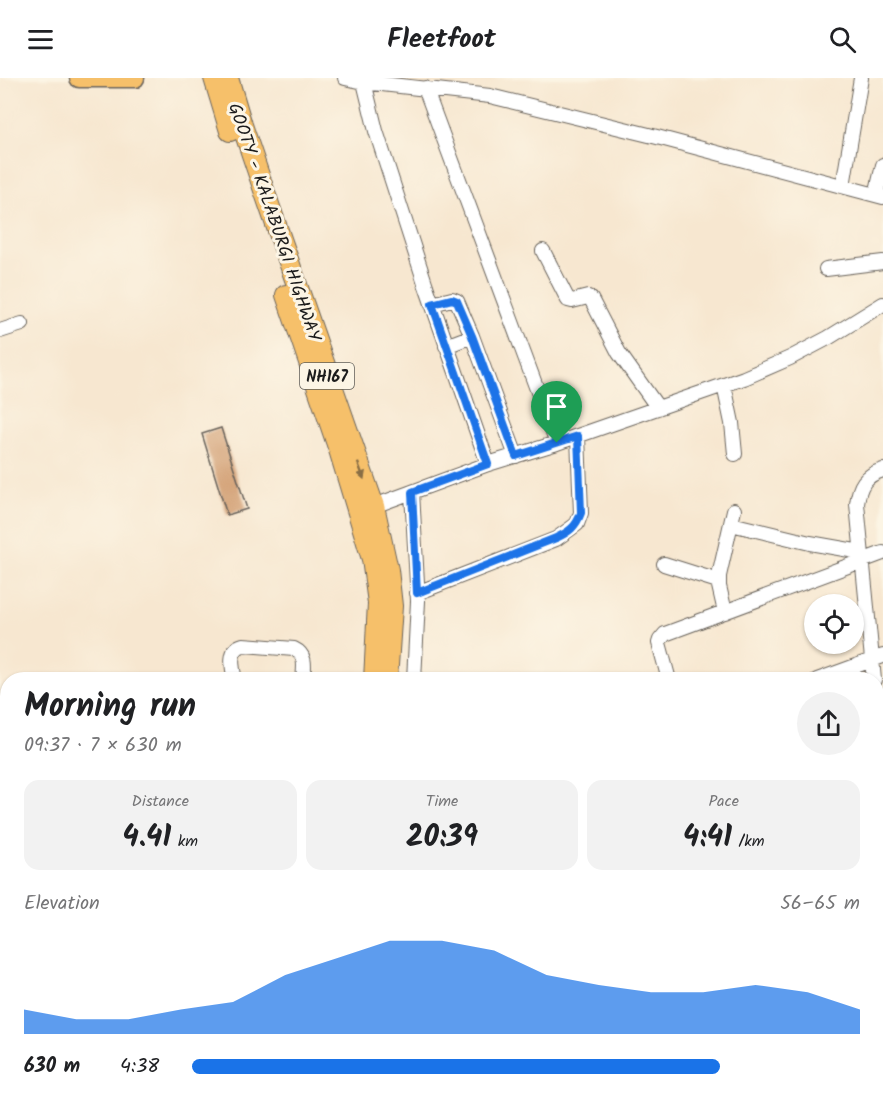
<!DOCTYPE html>
<meta charset="utf-8">
<style>
:root{--surface:#fff;--page:#f2f2f2;--text:#202124;--muted:#757577;--accent:#1a73e8}
body{margin:0;font-family:Kalam,sans-serif;background:var(--page);color:var(--text);height:100vh;display:flex;flex-direction:column;font-size:22px;white-space:nowrap}
*{box-sizing:border-box;margin:0}
p{font-size:20px;color:var(--muted)}
.icon{flex:none;width:33px;height:33px;fill:none;stroke:currentColor;stroke-width:2;stroke-linecap:round;stroke-linejoin:round}
.map{position:relative;flex:1;overflow:hidden}
.details{position:absolute;left:0px;top:594px;width:884px;height:429px;display:flex;flex-direction:column;background:var(--surface);border-radius:24px 24px 0 0;box-shadow:0 2px 4px #0004}
.details>*{flex:none}
.fabs{position:absolute;left:804px;top:516px;display:grid;gap:12px}
.fabs a{display:grid;place-items:center;width:60px;height:60px;border-radius:50%;background:var(--surface);box-shadow:0 2px 4px #0004;font-size:30px}
.pin{position:absolute;display:grid;place-items:center;width:51px;height:51px;color:#fff;margin:-62px -26px;border-radius:50% 50% 50% 0;rotate:-45deg;box-shadow:0 0 6px #0007}
.pin .icon{rotate:45deg}
.round{display:grid;place-items:center;flex:none;width:63px;height:63px;border-radius:32px;background:var(--page)}
.head{display:flex;align-items:center;justify-content:space-between;height:102px;padding:0 24px}
h1{font-size:33px;font-weight:700;line-height:45px}
.stats{display:grid;grid-template-columns:repeat(3,1fr);gap:9px;height:102px;padding:6px 24px}
.stats div{display:grid;align-content:center;border-radius:15px;background:var(--page);text-align:center}
.stats b{font-size:30px;font-weight:700}
.stats small{font-size:16px;font-weight:400}
.stats p{font-size:16px}
.chart{height:168px;padding:12px 24px}
.chart p{display:flex;justify-content:space-between}
.chart svg{width:100%;height:108px;margin-top:6px;fill:var(--accent);opacity:.7}
ul{padding:0 24px;list-style:none;font-size:20px}
li{display:grid;grid-template-columns:96px 72px 1fr;align-items:center;height:45px}
li i{height:15px;border-radius:8px;background:var(--accent)}
header{display:flex;justify-content:space-between;align-items:center;height:78px;padding:0 24px;background:var(--surface);font-size:27px;font-weight:700}
.map>svg:first-child{display:block}
.building{fill:#d5a57b}
.lines{fill:none;stroke-linecap:round;stroke-linejoin:round}
.minor-casing{stroke:#69635b;stroke-width:16}
.major-casing{stroke:#69635b;stroke-width:21}
.highway-casing{stroke:#69635b;stroke-width:22}
.minor{stroke:#fff;stroke-width:14}
.major{stroke:#f6c06b;stroke-width:18}
.highway{stroke:#f6c06b;stroke-width:20}
.oneway{fill:#896e44}
.route-casing{stroke:#fff;stroke-width:12}
.route{stroke:#1a73e8;stroke-width:8}
.labels{text-anchor:middle;stroke-width:6;stroke-linejoin:round;paint-order:stroke}
.shield{fill:#fcf5e5;stroke:#5f5d58;stroke-width:1.5}
.shield-label{font-size:16px;font-weight:bold;fill:#1c1c1c}
.street-label{font-size:18px;fill:#1c1c1c;stroke:#fcf5e5}
</style>
<header><svg class="icon" aria-label="menu" viewBox="0 0 24 24"><path d="M4 6h16M4 12h16M4 18h16"/></svg>Fleetfoot<svg class="icon" aria-label="search" viewBox="0 0 24 24"><circle cx="10" cy="10" r="6"/><path d="M15 15l6 6"/></svg></header>
<div class="map">
<svg width="883" height="1023" viewBox="0 0 883 1023">
<rect width="100%" height="100%" fill="#fcf5e5"/>
<filter id="ink" filterUnits="userSpaceOnUse"><feTurbulence type="fractalNoise" baseFrequency=".0167" numOctaves="2"/><feDisplacementMap in="SourceGraphic" scale="12" xChannelSelector="R" yChannelSelector="G"/><feConvolveMatrix kernelMatrix="1 2 1 2 8 2 1 2 1" color-interpolation-filters="sRGB"/></filter>
<filter id="wash" filterUnits="userSpaceOnUse"><feTurbulence type="fractalNoise" baseFrequency=".008" numOctaves="4" result="noise"/><feDisplacementMap in="SourceGraphic" scale="24" xChannelSelector="R" yChannelSelector="G"/><feGaussianBlur stdDeviation="1.35" result="paint"/><feColorMatrix in="noise" values="0 0 0 0 0 0 0 0 0 0 0 0 0 0 0 0 0 1.4 0 .05"/><feComposite in="paint" operator="in"/></filter>
<g filter="url(#wash)">
<rect width="100%" height="100%" fill="#f7e7d0"/>
<g id="blocks">
<path class="building" d="M221 350 247 431 227 437 202 356Z"/>
</g>
</g>
<g filter="url(#ink)">
<use href="#blocks" fill-opacity="0" stroke="#69635b" stroke-width="1.5"/>
<g class="lines">
<defs>
<path id="minor" d="M345 0 364 4 490 18 657 59 883 119
M364 4 376 53 426 208 488 386
M425 10 557 365
M843 108 861 0
M876 117 883 87
M543 173 568 222 572 223 588 219 591 221 619 275 658 330
M826 191 883 184
M432 226 452 221 457 223 472 258 516 378
M0 253 22 246
M446 268 472 258
M724 307 732 345 735 376
M412 414 418 523 414 602
M374 428 488 386 557 365 744 300 790 280 828 260 883 226
M731 446 810 465 861 474
M664 486 718 503
M417 515 556 461 577 446 581 435 578 358
M725 534 719 508V498L734 432
M235 602C232 589 228 571 243 567L294 571C307 577 304 589 303 602
M669 602 659 565 660 562 665 556 883 475
M817 602 883 578
M874 602 857 426C859 408 865 397 883 392
M876 620 883 696
M0 729 8 730
M0 791 8 792
M876 812 883 810
M0 852 8 853
M0 906 8 907
M876 926 883 923
M876 939 883 936
M0 966 8 967
M102 1023 103 1016
M348 1023V1016
M564 1023 604 1016
M638 1023 672 1016"/>
<path id="major" d="M79 0H135"/>
<path id="highway" d="M214 0 230 53
M228 0 242 47 266 118 374 428 388 492 392 528 387 602
M286 217 340 375 372 481 378 525 374 602
M303 1023 305 1016
M317 1023 319 1016"/>
</defs>
<use href="#minor" class="minor-casing"/>
<use href="#major" class="major-casing"/>
<use href="#highway" class="highway-casing"/>
<use href="#minor" class="minor"/>
<use href="#major" class="major"/>
<use href="#highway" class="highway"/>
</g>
<defs><path id="oneway-solid" d="M-6-.8H1V-3.2L6.5 0L1 3.2V.8H-6Z" transform="scale(1.5)"/></defs>
<use class="oneway" href="#oneway-solid" transform="translate(361 393) rotate(70)"/>
</g>
<g class="lines" filter="url(#ink)">
<defs>
<path id="route" d="M452 221 457 223 472 258 516 378 578 358 581 435C576 449 569 454 556 460L417 515 412 414 488 386 432 226Z"/>
</defs>
<use href="#route" class="route-casing"/>
<use href="#route" class="route"/>
</g>
<g class="labels">
<rect class="shield" x="300" y="285" width="54" height="26" rx="4.5"/>
<g class="shield-label">
<text x="327" y="304">NH167</text>
</g>
<g class="street-label">
<text transform="translate(275 144) rotate(71)" y="6">GOOTY - KALABURGI HIGHWAY</text>
</g>
</g>
</svg>
<div class="fabs">
<a><svg class="icon" aria-label="locate" viewBox="0 0 24 24"><circle cx="12" cy="12" r="6"/><path d="M12 2v4M12 18v4M2 12h4M18 12h4"/></svg></a>
</div>
<div class="pin" style="left:557px;top:365px;background:#1e9e55"><svg class="icon" aria-label="arrive" viewBox="0 0 24 24"><path d="M6 21V4h12l-3 4 3 4H6"/></svg></div>
<section class="details">
<div class="head"><div><h1>Morning run</h1><p>09:37 · 7 × 630 m</p></div><a class="round"><svg class="icon" aria-label="share" viewBox="0 0 24 24"><path d="M12 15V3M7 8l5-5 5 5M5 13v7h14v-7"/></svg></a></div>
<div class="stats">
<div><p>Distance</p><b>4.41<small> km</small></b></div>
<div><p>Time</p><b>20:39</b></div>
<div><p>Pace</p><b>4:41<small> /km</small></b></div>
</div>
<div class="chart"><p><span>Elevation</span>56–65 m</p>
<svg viewBox="0 0 160 44" preserveAspectRatio="none"><path d="M0 44V34L10 38L20 38L30 34L40 31L50 20L60 13L70 6L80 6L90 10L100 20L110 24L120 27L130 27L140 24L150 27L160 34V44z"/></svg>
</div>
<ul>
<li><b>630 m</b>4:38<i style="width:79%"></i></li>
</ul>
</section>
</div>
